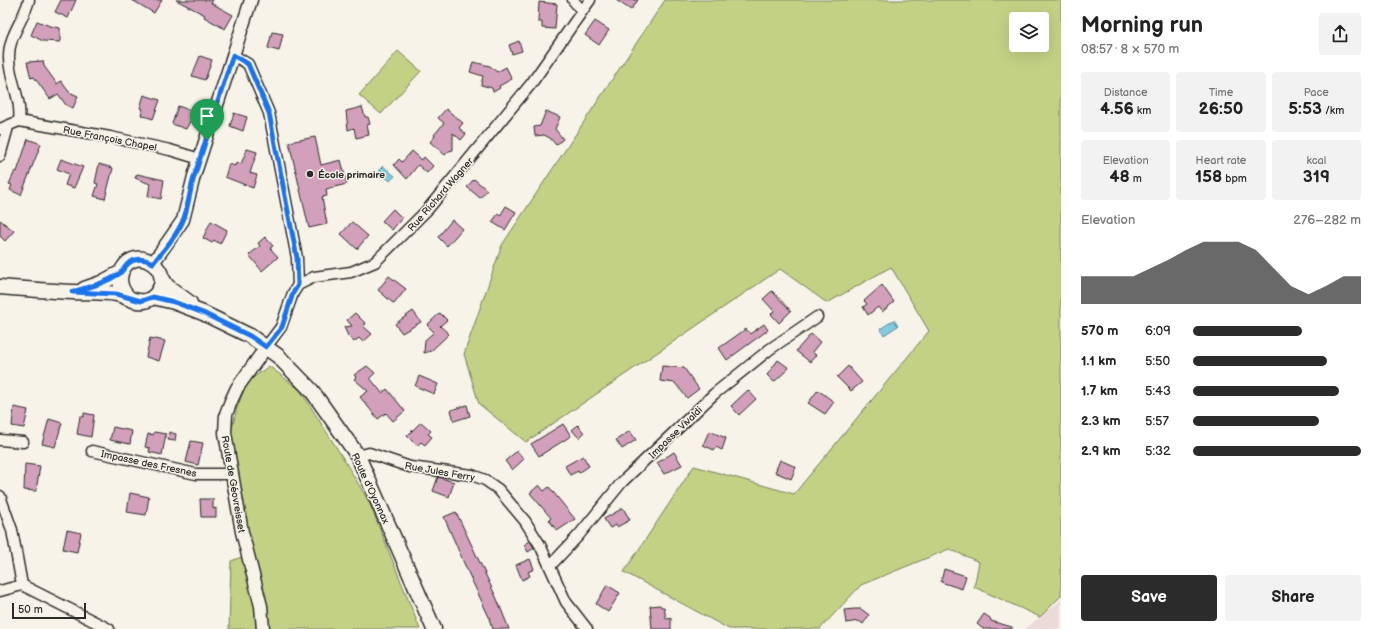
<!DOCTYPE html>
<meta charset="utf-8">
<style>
:root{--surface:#fff;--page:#f2f2f2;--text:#222;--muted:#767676;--accent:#2b2b2b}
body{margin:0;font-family:"Balsamiq Sans",sans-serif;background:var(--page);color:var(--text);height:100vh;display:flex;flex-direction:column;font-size:15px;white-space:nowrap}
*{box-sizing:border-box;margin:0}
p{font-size:13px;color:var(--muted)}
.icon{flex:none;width:22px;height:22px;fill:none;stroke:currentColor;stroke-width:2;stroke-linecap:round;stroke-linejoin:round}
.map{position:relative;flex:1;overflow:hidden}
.panel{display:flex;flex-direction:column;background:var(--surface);width:320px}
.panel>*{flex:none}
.buttons{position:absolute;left:1009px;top:12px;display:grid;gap:8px}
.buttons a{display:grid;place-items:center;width:40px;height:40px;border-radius:4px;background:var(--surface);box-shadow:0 4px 16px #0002;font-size:20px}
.scale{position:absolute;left:12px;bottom:10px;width:74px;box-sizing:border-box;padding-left:4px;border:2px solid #2b2b2b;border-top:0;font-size:11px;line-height:14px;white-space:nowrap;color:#2b2b2b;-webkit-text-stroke:3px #f7f3e8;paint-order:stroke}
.pin{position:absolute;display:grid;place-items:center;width:34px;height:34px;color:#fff;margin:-41px -17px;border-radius:50% 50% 50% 0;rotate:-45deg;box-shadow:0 0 4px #0007}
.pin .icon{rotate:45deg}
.round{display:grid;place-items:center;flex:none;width:42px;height:42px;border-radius:4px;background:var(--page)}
.headline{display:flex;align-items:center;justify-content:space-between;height:68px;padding:0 20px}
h1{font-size:22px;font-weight:800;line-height:30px}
.figures{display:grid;grid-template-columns:repeat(3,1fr);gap:6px;height:68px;padding:4px 20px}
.figures div{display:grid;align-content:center;border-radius:4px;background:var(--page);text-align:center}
.figures b{font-size:17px;font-weight:800}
.figures small{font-size:11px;font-weight:400}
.figures p{font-size:11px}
.chart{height:112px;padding:8px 20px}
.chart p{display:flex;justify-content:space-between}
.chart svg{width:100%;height:72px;margin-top:4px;fill:var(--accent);opacity:.7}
.primary-button{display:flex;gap:8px;margin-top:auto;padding:8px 20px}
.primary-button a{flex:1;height:46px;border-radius:4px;background:var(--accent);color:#fff;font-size:16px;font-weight:800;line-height:46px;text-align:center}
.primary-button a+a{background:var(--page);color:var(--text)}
ul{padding:0 20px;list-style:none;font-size:13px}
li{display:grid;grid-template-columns:64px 48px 1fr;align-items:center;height:30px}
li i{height:10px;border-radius:5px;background:var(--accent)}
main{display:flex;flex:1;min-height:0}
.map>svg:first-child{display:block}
.built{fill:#ecdada}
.green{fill:#c3d185;stroke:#777e58;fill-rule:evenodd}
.water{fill:#81cbe1;stroke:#5f8b98}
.building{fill:#d3a0bb;stroke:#2b2b2b}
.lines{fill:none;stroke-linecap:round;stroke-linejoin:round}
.minor-casing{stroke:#2b2b2b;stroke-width:13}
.tertiary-casing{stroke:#2b2b2b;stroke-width:15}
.secondary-casing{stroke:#2b2b2b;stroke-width:17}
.minor{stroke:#f7f3e8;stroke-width:10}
.tertiary{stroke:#f7f3e8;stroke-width:12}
.secondary{stroke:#f7f3e8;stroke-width:14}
.route-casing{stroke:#fff;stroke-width:8}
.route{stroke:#1a73e8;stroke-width:5}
.poi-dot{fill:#2b2b2b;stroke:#f7f3e8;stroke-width:1.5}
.labels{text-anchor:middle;stroke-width:3;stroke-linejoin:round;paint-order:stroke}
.street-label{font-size:10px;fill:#2b2b2b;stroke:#f7f3e8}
.poi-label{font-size:10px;font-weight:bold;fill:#2b2b2b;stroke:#f7f3e8;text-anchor:start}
</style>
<main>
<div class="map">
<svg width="1061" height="629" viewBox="0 0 1061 629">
<rect width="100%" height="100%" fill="#f7f3e8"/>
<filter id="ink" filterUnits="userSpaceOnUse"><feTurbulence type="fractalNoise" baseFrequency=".025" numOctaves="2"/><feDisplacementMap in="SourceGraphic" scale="8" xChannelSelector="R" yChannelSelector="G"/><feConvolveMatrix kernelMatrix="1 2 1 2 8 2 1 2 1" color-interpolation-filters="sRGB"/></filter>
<g filter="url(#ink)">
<path class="built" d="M1061 600V629H1025L1040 617Z"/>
<path class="green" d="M665 0H1061V596L1040 617 974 587 979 562 949 549 861 585 820 629H729L624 572 694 466 794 494 929 331 891 267 827 303 780 269 526 442 479 404 464 354 502 245ZM1016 19H1042V45H1016Z
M398 51 421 71 381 114 359 95Z
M269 366 300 390 343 458 369 502 420 629H229L231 561 250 554 242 499 230 437 237 408 247 382Z"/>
<path class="water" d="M383 166 395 176 390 181 378 171Z
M894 320 898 326 884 335 880 329Z"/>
<path class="building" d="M61 0H76L68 18 55 12Z
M132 0H162L154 13Z
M176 0H213L211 3 233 15 225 29 204 17 205 15Z
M616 0H638L631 10Z
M539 2 557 4 555 29 542 28V22H538Z
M37 21 50 26 60 28V42L43 41 31 35Z
M595 21 609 30 599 45 585 35Z
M272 32 283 34 279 51 268 48Z
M519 41 522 51 512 54 509 45Z
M200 56 212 60 205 80 192 76Z
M43 61 44 66 57 84 61 81 69 92 78 96 73 108 66 105 58 94 50 99 34 77 31 78 27 62Z
M473 62 490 66 497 72 506 67 512 79 499 86 500 88 493 92 492 88 481 85 483 76 470 72Z
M144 95 160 100 153 119 141 115 143 109 140 108Z
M178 106 195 112 186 129 172 124Z
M362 107 365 117H368L370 124 367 125 369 135 356 138 354 128 348 130 346 111Z
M446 109 463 123 459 128 466 134 461 140 453 133V150L449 151 445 155 430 142 435 136 434 135 444 123 438 118Z
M546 111 560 117 555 129 563 139 556 145 550 138 544 135 535 136 534 127 540 126Z
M234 113 247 117 243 131 230 126Z
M315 137 321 165 341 160 347 184 326 189 327 196 322 197 327 224 309 228 289 142Z
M28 139 41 144 21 195 10 190 12 185 9 184 15 171 17 172Z
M247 149 257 152 250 173 257 175 253 188 225 177 229 164 235 166 236 163 241 164Z
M412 151 422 160 424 157 433 166 427 173 418 165 407 179 394 165 399 159 402 162Z
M61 159 83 167 74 188 65 185 69 174 57 169Z
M99 164 113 168 105 199 94 196 98 184 95 183Z
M137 174 164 180 161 199 148 196 150 184 135 178Z
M474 179 487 190 480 198 467 187Z
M506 206 516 212 505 230 492 222 498 214 500 216Z
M393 209 402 218 392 230 382 221Z
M0 220 14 231 5 241 0 236Z
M452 220 462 229 447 246 438 237Z
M211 221 227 230 220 244 214 240 212 243 203 238Z
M352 222 368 236 357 249 341 234Z
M265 237 273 246 270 248 278 257 262 271 249 255 260 246 258 243Z
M389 276 406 289 394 304 378 290Z
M882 285 894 302 882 312 878 307 868 315 863 307 867 304 864 301Z
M772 291 791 311 779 323 771 314 774 311 763 299Z
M413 311 421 322 402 333 395 324Z
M355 313 366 324 363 326 372 334 363 342 359 338 354 342 348 336 344 327 352 326 347 320Z
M440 313 447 320 440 326 449 334 431 351 424 353 425 340 434 332 427 325Z
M764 324 768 330 727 360 719 348 746 329 750 334Z
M811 334 820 342 812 352 816 355 810 362 796 351Z
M150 338 165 341 159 361 146 357Z
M778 360 789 368 774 382 767 375Z
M367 366 375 373 370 378 382 393 387 389 405 411 393 421 386 413 378 419 360 397 368 391 354 379 356 377 354 375Z
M662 366 684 368 699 389 687 398 675 383 660 381Z
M848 366 862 382 851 391 837 377Z
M419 376 438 384 434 394 415 386Z
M748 390 756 399 739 415 731 406Z
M818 390 834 402 825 414 808 403Z
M467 405 470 416 454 421 451 410Z
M14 407 28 410 24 428 12 426Z
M84 413 94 415 91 437 77 434 80 416 84 417Z
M49 419 62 423 55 447 42 444Z
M421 422 431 431 428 434 432 437 425 445 421 442 417 446 407 436Z
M563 424 571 436 539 456 531 444Z
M578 425 584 433 579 438 572 430Z
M113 427 132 431 130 444 110 440Z
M630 431 636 440 622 449 616 440Z
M709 431 726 438 722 450 716 447 714 450 703 445Z
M154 432 166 434 162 455 149 452 150 448 145 447 148 434 153 435Z
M169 432 176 434 175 441 168 440Z
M191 441 203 443 198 465 186 462Z
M517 451 524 459 512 470 505 461Z
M674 452 682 465 664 474 657 463Z
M583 456 589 466 579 473 578 471 570 475 565 466Z
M780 460 796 467 791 479 775 472Z
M25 464 40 466 36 491 24 490Z
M438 477 454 482 449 497 433 491Z
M539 485 544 491 549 487 575 519 557 531 549 520 551 518 530 493Z
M130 493 149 497 146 515 127 512Z
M200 499H213V509L216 508V517H201Z
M623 508 630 520 617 527 616 525 610 528 604 519Z
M456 512 497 599 509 629H493L489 619H490L467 570 444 517Z
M67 530 81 533 77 552 63 549Z
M530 541 534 548 528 552 524 545Z
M530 559 534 569 528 572 530 576 522 580 516 565Z
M944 569 966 576 962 589 941 582Z
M607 585 620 593 608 612 596 604Z
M660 605 661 607H664L666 619 671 618V629H652L650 606Z
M855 609H861L869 615 863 624 859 621 846 623 844 610Z
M984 614 990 618 991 621 1012 627V629H983L977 624Z"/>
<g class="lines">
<defs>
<path id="minor" d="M573 0 582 11
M233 55 248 64 269 113 297 258 298 285
M19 121C22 99 9 79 9 58 8 36 24 20 29 0
M0 129 19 121 110 137 170 150 200 159
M0 156 8 127
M266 347 281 327 293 293 298 285 314 277 351 272 375 262 428 209 531 84 590 0
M0 440 23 442
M92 451 196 474H231
M358 456 369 453 410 467 472 475 485 480 498 489 525 521 540 545 566 602 587 629
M0 496 12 530 22 585 109 629
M551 565 579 535 622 482 714 394 770 349 817 317
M0 591 22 585"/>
<path id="tertiary" d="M153 263 183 220 194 176 251 0
M263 629 261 606 242 532 225 433 226 414 231 401 237 388 266 347"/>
<path id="secondary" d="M161 276 167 286 190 303
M0 287C24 289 49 291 73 292 87 293 102 291 116 294 126 296 135 303 145 301 154 299 161 290 162 281 162 274 158 267 152 263 130 247 107 278 129 298
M84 289 101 283 120 273
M153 297 174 302 203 313 250 336 278 356 312 391 358 456 434 629"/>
</defs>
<use href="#minor" class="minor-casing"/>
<use href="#tertiary" class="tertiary-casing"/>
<use href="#secondary" class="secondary-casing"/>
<use href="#minor" class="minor"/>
<use href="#tertiary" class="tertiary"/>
<use href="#secondary" class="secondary"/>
</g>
</g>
<g class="lines" filter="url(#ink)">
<defs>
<path id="route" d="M233 55 248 64 269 113 297 258 298 285 293 293 282 327 266 347 250 336 203 313 174 302 153 297 141 301 116 294 72 292C88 287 104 284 119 274 125 269 126 262 135 260 141 258 147 260 153 263 164 250 178 234 184 218 189 203 190 188 195 174 208 134 220 94 233 55Z"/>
</defs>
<use href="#route" class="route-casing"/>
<use href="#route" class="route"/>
</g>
<circle class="poi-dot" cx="310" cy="174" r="4"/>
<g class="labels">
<g class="street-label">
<text transform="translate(110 138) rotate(11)" y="4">Rue François Chapel</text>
<text transform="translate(440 194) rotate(-49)" y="4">Rue Richard Wagner</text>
<text transform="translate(675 432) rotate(-44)" y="4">Impasse Vivaldi</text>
<text transform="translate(149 463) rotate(12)" y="4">Impasse des Fresnes</text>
<text transform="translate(440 471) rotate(10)" y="4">Rue Jules Ferry</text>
<text transform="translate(234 484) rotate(80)" y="4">Route de Géovreisset</text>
<text transform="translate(371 488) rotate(65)" y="4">Route d'Oyonnax</text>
</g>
<g class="poi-label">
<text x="318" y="178">École primaire</text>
</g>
</g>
</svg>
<div class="buttons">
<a><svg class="icon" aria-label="layers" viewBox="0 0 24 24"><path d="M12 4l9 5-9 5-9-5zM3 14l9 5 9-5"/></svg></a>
</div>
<div class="scale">50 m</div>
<div class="pin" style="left:207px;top:140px;background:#1e9e55"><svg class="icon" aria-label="arrive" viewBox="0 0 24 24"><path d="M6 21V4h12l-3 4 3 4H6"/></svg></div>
</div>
<section class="panel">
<div class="headline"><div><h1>Morning run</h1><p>08:57 · 8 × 570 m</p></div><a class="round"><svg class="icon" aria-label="share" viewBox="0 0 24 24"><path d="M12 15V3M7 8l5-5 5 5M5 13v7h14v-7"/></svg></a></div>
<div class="figures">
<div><p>Distance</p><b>4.56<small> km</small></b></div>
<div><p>Time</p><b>26:50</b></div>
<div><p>Pace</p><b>5:53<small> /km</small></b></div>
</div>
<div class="figures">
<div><p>Elevation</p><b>48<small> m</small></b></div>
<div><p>Heart rate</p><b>158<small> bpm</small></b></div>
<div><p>kcal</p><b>319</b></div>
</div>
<div class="chart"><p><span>Elevation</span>276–282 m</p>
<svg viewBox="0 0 160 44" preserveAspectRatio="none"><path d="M0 44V27L10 27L20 27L30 27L40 22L50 17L60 11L70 6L80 6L90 6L100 11L110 22L120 33L130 38L140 33L150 27L160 27V44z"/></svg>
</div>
<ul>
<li><b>570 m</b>6:09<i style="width:65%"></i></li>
<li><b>1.1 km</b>5:50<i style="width:80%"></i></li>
<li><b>1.7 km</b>5:43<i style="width:87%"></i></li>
<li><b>2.3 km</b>5:57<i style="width:75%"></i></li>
<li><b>2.9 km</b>5:32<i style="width:100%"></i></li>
</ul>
<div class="primary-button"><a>Save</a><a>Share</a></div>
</section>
</main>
